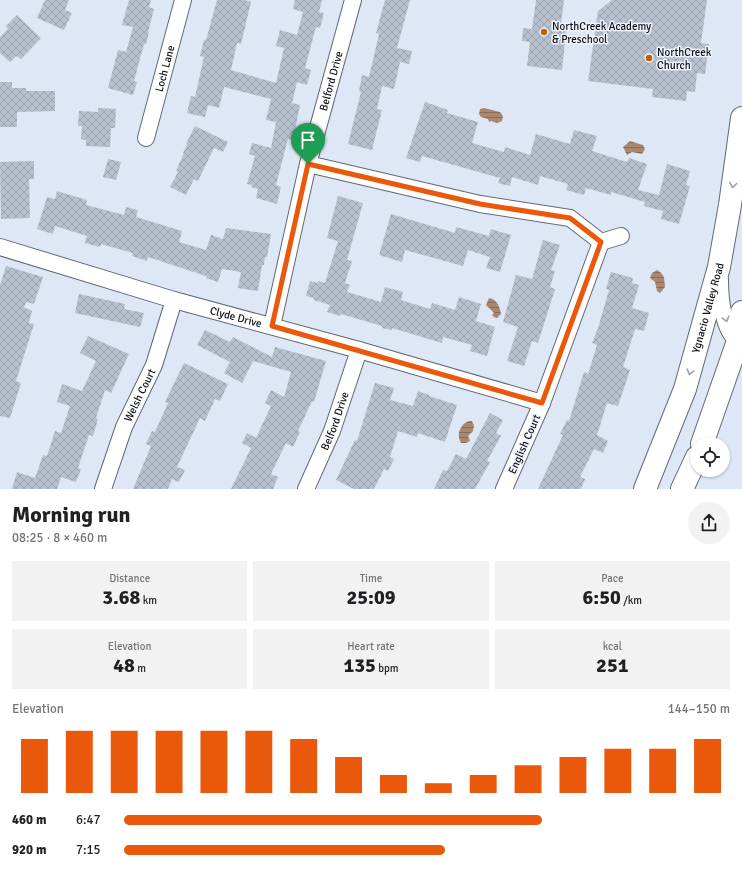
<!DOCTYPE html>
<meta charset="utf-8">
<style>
:root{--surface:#fff;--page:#f2f2f2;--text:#202124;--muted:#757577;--accent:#ea580c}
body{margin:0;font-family:Signika,sans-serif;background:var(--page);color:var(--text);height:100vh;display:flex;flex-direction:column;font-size:15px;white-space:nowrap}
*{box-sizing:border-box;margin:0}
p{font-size:13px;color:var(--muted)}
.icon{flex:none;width:22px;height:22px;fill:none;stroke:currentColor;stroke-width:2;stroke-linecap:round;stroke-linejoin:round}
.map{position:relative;height:489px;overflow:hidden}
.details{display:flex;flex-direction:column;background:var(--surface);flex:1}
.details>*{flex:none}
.tools{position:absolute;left:690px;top:437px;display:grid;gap:8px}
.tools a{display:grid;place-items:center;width:40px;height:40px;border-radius:50%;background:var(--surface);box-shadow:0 1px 3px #0004;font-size:20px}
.pin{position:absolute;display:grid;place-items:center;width:34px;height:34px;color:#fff;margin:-41px -17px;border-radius:50% 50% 50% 0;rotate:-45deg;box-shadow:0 0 4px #0007}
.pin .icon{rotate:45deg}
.round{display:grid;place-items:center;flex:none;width:42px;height:42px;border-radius:21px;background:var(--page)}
.head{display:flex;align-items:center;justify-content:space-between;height:68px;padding:0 12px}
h1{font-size:22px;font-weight:700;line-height:30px}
.stats{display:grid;grid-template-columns:repeat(3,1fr);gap:6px;height:68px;padding:4px 12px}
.stats div{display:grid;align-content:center;border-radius:0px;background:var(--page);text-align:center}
.stats b{font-size:20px;font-weight:700}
.stats small{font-size:11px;font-weight:400}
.stats p{font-size:11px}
.chart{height:112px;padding:8px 12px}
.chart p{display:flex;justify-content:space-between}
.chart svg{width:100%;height:72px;margin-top:4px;stroke:var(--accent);stroke-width:6}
ul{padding:0 12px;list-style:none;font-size:13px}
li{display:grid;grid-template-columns:64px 48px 1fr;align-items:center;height:30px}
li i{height:10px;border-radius:5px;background:var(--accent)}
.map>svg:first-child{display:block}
.water{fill:url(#water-rules)}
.building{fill:url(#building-cross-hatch)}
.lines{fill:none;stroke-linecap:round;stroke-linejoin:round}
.street-casing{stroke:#616875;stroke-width:18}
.highway-casing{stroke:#616875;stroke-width:24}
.street{stroke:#fff;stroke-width:16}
.highway{stroke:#fff;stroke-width:22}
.oneway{stroke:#9fa0a2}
.route-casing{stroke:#fff;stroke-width:8}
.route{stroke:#ea580c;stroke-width:5}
.poi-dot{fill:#be6406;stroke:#eff4fd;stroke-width:1.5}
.labels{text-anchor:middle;stroke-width:3;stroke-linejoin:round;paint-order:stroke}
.poi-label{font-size:11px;fill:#0f1116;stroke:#eff4fd;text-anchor:start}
.street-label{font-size:11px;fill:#0f1116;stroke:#eff4fd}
</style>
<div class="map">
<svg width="742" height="489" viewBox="0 0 742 489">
<defs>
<pattern id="water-rules" width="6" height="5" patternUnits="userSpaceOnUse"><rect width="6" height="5" fill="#ab876e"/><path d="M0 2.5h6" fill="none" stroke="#8a6d59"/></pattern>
<pattern id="building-cross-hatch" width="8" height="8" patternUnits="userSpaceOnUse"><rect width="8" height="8" fill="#b7c0ce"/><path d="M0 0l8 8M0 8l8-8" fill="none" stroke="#9ca4b0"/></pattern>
</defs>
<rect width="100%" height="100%" fill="#dee7f6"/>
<path class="water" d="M484 108 500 112 503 116 502 121 497 123 491 121 489 122 488 119 481 117 479 114 480 109Z
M630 141 643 145 645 149 642 154 632 152 627 155 623 147Z
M657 270C665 275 664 277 665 287L660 293 657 291 655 282 650 278 652 273Z
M489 298C497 299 500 307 501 314L497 318 494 317 492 315 494 313 486 305Z
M469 421H472L474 426 473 431 468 436 470 441 466 443H461C456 435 460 424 469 421Z"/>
<path class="building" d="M45 0H69L65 10 72 13 64 30 37 18Z
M129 0H151L149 7 154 9 148 32H149L146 44H144L134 81 137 82 133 95 108 88 118 50 126 52 133 27 122 25Z
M217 0H245L251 2 241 44 237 43 231 70 276 83 284 48 276 46 280 30 297 35 303 12 293 9 295 0H322L319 12 324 13 320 28 316 27 305 68 311 70 307 85 297 82 292 103 300 105 293 140 288 139 276 185 281 187 277 204 256 198 258 189 251 187 252 185 247 184 255 156 249 154 252 143 271 148 276 122 266 120 271 99 224 87 219 108 208 105 205 117 187 113 191 96 195 97 204 57 200 56 204 40H206Z
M385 0H410L397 48 412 51 409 64 400 62 394 89 382 86 377 109 382 110 372 150 348 144 361 92 359 91 362 75 369 77 379 34 376 33Z
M536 0H564L561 23 567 24 562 70 527 66 530 42 522 41 523 28 532 29Z
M612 0H707L701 43 709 44 705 74 697 73 695 92 687 91 686 101 652 97 653 89 588 81 598 11Z
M17 15 41 38 21 59 16 56 10 62 0 53V37L8 29 6 26Z
M0 82H12V88H26V91H55V111L17 112V127H0Z
M425 102 448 110 447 113 478 122 472 143 504 152 505 147 530 155 536 134 570 144 574 130 597 136 592 151 627 162 629 158 647 164 638 190 659 195 667 164 690 171 686 185 690 186 679 224 661 219 663 211 644 206 645 202 611 192V195L586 188 584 195 566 190 568 184 540 176 538 185 512 177 510 186 498 183 500 178 422 156 420 162 406 158Z
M98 108 116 109 115 128H111L110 147 86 146V140L81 139 82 126H78L79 111 98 112Z
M195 126 228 142 223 152 214 148 198 181 194 179 186 195 170 187 178 172 176 171 184 153H183L187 145 186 144Z
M108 159 121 162 116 180 103 177Z
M34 161V179H29L30 218 1 219 0 162Z
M57 191 87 200 86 205 124 215 126 207 138 210 136 217 182 231 179 242 206 250 211 235 223 239 226 228 271 234 267 257H265L264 265H262L258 291 238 288 241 272 222 269 218 282 206 278V276L148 257 147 261 132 256 133 253 101 244 100 247 85 243 87 236 55 226 53 234 37 229 47 197 55 199Z
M338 196 363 203 347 260 352 261 345 283 350 285 347 292 381 302 385 287 403 292 401 300 430 309 432 303 455 310 459 297 481 304 476 321 495 327 487 356 470 351 472 345 443 337 442 343 392 328V330L382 328V326L341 314 340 316 327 312 330 305 314 300V298L306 296 310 281 318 283V281L325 283 338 241 327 238Z
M391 214 455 233 456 227 489 236 491 229 511 235 500 272 486 268 490 257 468 250 463 266 405 250 402 262 379 255Z
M543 240 560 245 551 270 555 271 550 287 555 289 538 343 532 341 524 366 507 361 518 327 503 322 516 275 532 279Z
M6 266 43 277 34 304 26 302 24 307 32 311 29 323 34 324 16 381 21 383 10 418 0 416V285Z
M611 272 633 278 632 283 639 285 632 308 649 313 644 331 635 329 623 367 630 370 618 406 607 403 597 435 608 441 603 453 594 449 580 477 585 479 581 489H538L563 435 560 434 567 420 569 421 584 372 588 374 597 345 592 343 598 328 609 290 606 289Z
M79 294 125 304 124 309 144 313 140 327 75 313Z
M205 330 230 342 233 337 272 357 275 347 326 361 314 402 312 401 298 431 300 432 293 447 286 443 271 474 278 477 273 489H231L251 448 242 443 247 433 256 438 271 406 265 403 271 390 284 397 291 372 253 361 242 383 224 373 230 362 197 345Z
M88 336 129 354 111 393 105 390 96 418 98 419 93 436 89 435 78 468 81 469 76 482 61 477 57 489H12L17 472 35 478 43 455 47 456 55 431 61 433 70 406 57 402 62 384 82 391 96 361 80 353Z
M184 363 228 384 220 401 215 399 205 421 200 418 177 467 185 470 179 482 172 479 168 489H133L151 446 146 444 152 431 155 432 168 403 165 402Z
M375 383 394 388 390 400 413 406 418 391 429 395V396L457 405 445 442 418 433 417 437 398 431 390 457 394 459 388 471 384 469 374 489H354L336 480 355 440 357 441Z
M490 413 503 420 496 433 501 436 487 461 490 462 475 489H434L443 470 447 471 456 454 466 459Z"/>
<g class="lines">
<defs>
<g id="street">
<path id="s1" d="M146 138 183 0"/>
<path d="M308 164 480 204 570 218 601 242 542 403 504 489"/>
<path d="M601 242 621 236"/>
<path id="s2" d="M0 247 174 300 359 350 542 403"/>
<path d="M720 280C720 297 723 337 742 342"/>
<path id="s3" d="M272 326 308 164 353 0"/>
<path id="s4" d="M103 489 124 427 154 365 174 300"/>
<path id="s5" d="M306 489 332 431 359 350"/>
</g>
<g id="highway">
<path d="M702 444 738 341 742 312"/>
<path id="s6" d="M645 489 685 389 719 267 730 205 742 118"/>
<path d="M682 489 697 457"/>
</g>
</defs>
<use href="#street" class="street-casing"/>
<use href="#highway" class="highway-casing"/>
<use href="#street" class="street"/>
<use href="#highway" class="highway"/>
</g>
<defs><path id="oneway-chevron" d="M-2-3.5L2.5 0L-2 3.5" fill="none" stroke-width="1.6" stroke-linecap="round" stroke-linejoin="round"/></defs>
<g class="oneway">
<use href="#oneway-chevron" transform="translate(733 185) rotate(98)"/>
<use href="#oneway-chevron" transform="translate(726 319) rotate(73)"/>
<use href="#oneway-chevron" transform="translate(690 372) rotate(105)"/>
</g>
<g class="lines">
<defs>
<path id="route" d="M308 164 480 204 570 218 601 242 542 403 272 326Z"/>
</defs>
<use href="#route" class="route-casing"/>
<use href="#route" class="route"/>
</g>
<g class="poi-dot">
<circle cx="544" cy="32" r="4"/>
<circle cx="649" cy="58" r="4"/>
</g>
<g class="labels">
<g class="poi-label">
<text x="552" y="30">NorthCreek Academy<tspan x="552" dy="13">&amp; Preschool</tspan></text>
<text x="657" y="56">NorthCreek<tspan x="657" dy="13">Church</tspan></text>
</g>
<g class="street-label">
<text dy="4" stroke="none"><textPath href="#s1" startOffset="72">Loch Lane</textPath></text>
<text dy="4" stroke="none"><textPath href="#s3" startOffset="252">Belford Drive</textPath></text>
<text dy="4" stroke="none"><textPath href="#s6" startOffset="192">Ygnacio Valley Road</textPath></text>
<text dy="4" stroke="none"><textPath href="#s2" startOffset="246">Clyde Drive</textPath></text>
<text dy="4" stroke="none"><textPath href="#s4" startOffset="101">Welsh Court</textPath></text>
<text dy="4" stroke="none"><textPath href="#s5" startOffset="74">Belford Drive</textPath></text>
<text transform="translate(524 444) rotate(-66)" y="4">English Court</text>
</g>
</g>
</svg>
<div class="tools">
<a><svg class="icon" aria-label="locate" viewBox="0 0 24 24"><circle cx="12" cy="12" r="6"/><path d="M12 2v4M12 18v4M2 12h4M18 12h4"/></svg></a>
</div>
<div class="pin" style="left:308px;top:164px;background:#1e9e55"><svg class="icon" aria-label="arrive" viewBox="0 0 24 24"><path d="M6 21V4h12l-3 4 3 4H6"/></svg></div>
</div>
<section class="details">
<div class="head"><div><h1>Morning run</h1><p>08:25 · 8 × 460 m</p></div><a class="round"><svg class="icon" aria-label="share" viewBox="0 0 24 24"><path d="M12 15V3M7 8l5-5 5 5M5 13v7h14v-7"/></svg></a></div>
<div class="stats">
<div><p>Distance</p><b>3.68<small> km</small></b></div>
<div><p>Time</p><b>25:09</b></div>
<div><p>Pace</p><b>6:50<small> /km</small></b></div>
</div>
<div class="stats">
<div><p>Elevation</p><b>48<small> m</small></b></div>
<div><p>Heart rate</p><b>135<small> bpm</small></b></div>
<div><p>kcal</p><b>251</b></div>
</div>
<div class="chart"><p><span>Elevation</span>144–150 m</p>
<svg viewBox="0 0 160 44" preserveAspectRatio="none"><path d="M5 44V11M15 44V6M25 44V6M35 44V6M45 44V6M55 44V6M65 44V11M75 44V22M85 44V33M95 44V38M105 44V33M115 44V27M125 44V22M135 44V17M145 44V17M155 44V11"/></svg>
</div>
<ul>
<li><b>460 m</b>6:47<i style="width:69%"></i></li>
<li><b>920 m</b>7:15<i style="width:53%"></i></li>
</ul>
</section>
